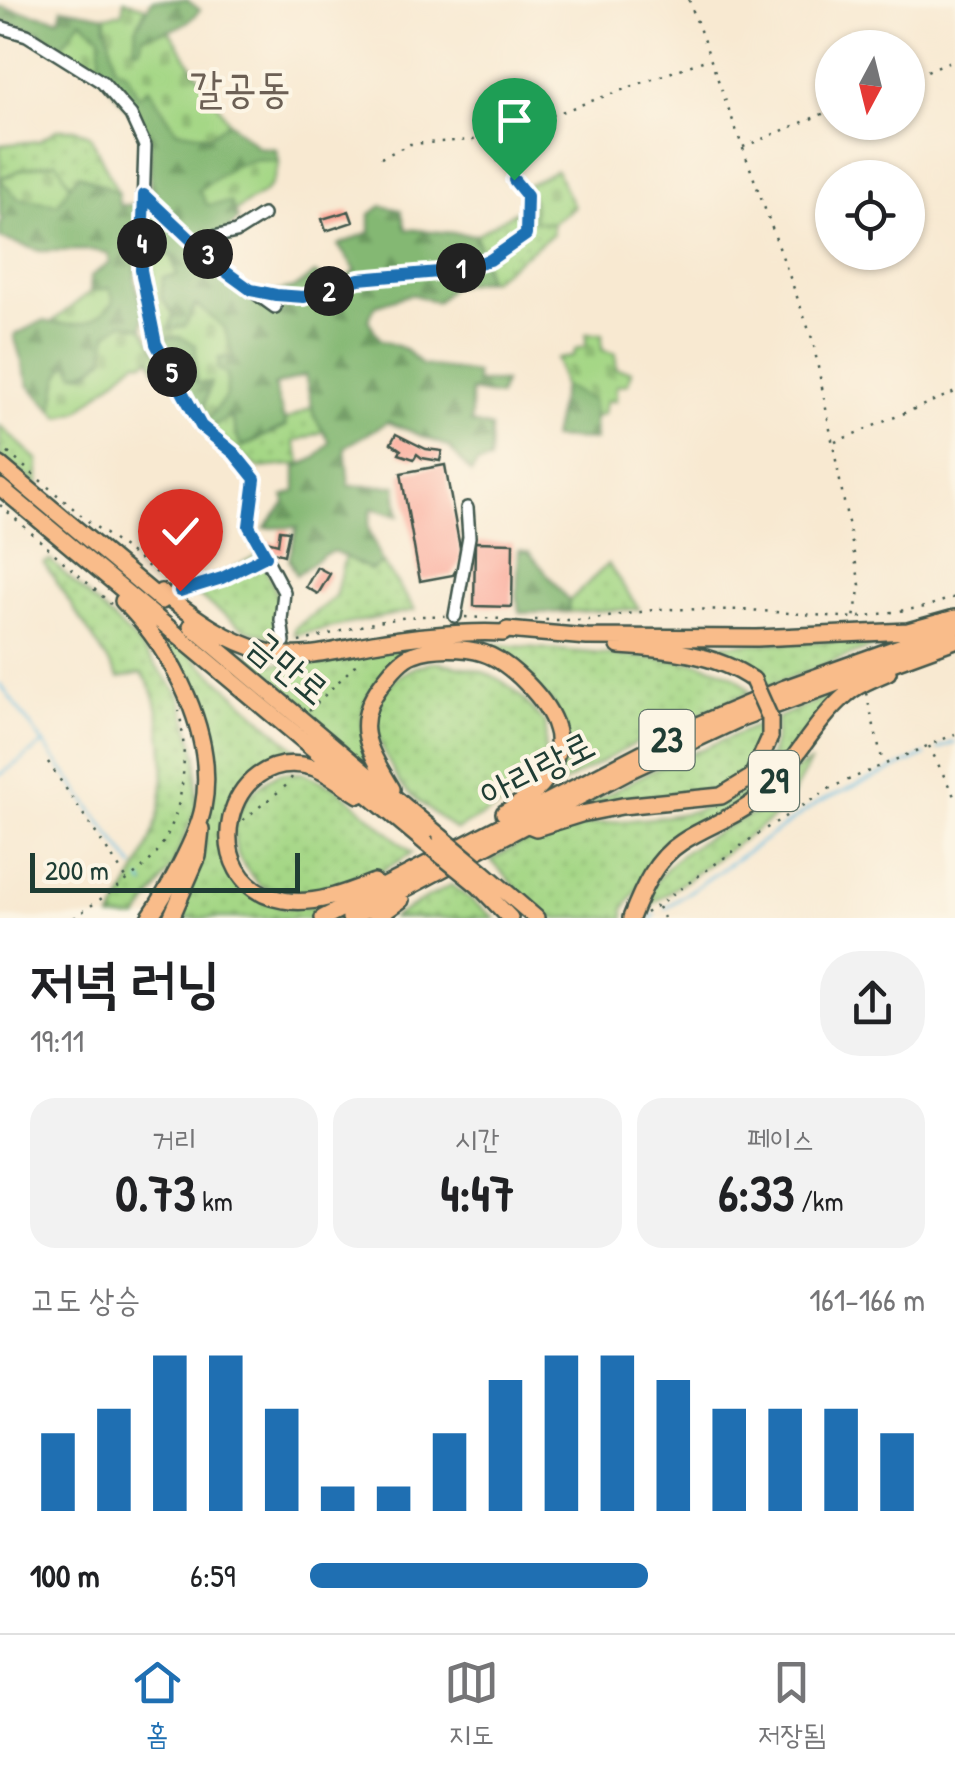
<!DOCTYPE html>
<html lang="ko">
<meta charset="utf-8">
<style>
:root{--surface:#fff;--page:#f2f2f2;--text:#202124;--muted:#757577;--line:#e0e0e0;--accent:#1f6fb2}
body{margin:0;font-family:"Patrick Hand","Poor Story",sans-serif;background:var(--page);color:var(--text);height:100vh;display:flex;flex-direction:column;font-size:38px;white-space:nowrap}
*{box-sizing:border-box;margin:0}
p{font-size:32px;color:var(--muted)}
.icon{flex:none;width:55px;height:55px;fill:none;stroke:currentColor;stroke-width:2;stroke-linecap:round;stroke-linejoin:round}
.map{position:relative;height:918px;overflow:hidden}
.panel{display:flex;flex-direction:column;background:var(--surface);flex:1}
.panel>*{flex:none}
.needle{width:65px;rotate:187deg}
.tools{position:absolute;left:815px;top:30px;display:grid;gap:20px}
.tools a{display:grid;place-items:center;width:110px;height:110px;border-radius:50%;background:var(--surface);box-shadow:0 2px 8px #0004;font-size:50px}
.scale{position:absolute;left:30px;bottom:25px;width:270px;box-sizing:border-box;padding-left:10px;border:5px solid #1f3d34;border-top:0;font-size:28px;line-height:35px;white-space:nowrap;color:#1f3d34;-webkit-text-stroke:8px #fcf5e5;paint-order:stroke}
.pin{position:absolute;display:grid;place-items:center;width:85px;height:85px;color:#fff;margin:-102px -42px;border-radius:50% 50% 50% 0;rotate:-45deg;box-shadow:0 0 10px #0007}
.pin .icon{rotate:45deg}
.km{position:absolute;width:50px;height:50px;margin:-25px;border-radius:50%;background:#222;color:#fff;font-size:28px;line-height:50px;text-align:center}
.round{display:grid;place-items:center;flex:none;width:105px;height:105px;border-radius:40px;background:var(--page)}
.headline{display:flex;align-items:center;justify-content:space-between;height:170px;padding:0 30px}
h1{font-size:55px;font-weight:700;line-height:75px}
.figures{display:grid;grid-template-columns:repeat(3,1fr);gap:15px;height:170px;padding:10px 30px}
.figures div{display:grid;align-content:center;border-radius:25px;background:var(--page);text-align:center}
.figures b{font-size:50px;font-weight:700}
.figures small{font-size:28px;font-weight:400}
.figures p{font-size:28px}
.chart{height:280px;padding:20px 30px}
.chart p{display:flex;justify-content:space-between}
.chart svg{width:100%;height:180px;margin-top:10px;stroke:var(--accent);stroke-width:6}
ul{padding:0 30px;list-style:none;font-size:32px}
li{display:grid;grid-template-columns:160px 120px 1fr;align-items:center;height:75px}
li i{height:25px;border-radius:12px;background:var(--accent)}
.dock{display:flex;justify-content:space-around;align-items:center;height:140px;border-top:2px solid var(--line);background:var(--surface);font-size:28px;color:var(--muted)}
.dock a{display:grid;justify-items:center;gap:5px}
.dock .current{color:var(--accent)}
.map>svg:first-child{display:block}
.grass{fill:url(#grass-dots);stroke:#628a5d;stroke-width:2.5}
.forest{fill:url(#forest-firs);stroke:#527a54;stroke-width:2.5}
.cemetery{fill:url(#cemetery-stones);stroke:#628a5d;stroke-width:2.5}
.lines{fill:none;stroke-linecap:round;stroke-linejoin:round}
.stream{stroke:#65bce2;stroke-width:2.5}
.building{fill:#faa192}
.minor-casing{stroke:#40574c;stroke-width:16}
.highway-casing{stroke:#40574c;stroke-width:20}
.path{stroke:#40574c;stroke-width:2.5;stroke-dasharray:2.5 8;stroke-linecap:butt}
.minor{stroke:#fff;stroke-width:11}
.highway{stroke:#f9bc8a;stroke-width:15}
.highway-bridge-casing{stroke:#40574c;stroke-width:20;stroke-linecap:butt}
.highway-bridge{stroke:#f9bc8a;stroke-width:15}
.route-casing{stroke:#fff;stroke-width:20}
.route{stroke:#1f6fb2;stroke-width:12}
.labels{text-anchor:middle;stroke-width:8;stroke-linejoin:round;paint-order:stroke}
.shield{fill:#fcf5e5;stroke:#617469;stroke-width:2.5}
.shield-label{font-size:35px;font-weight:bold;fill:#1f3d34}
.street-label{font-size:38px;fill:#1f3d34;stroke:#fcf5e5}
.quarter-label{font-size:42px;fill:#6c6055;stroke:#fcf5e5}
</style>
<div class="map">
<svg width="955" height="918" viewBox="0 0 955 918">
<defs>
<pattern id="grass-dots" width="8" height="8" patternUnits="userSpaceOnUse" patternTransform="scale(2.5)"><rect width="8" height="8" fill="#a5d786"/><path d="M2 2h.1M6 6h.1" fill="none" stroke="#8eb974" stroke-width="1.8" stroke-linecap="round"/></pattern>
<pattern id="forest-firs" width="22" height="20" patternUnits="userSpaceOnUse" patternTransform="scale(2.5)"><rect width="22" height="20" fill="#84b873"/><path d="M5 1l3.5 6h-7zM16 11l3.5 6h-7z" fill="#6b975f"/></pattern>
<pattern id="cemetery-stones" width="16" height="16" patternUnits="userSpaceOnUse" patternTransform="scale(2.5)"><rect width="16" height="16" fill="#a5d786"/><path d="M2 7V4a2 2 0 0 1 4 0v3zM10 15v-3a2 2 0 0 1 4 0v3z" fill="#8eb974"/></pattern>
</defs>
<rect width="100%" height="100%" fill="#fcf5e5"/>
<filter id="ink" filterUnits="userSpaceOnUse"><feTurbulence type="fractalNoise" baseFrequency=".01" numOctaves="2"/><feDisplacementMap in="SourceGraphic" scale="20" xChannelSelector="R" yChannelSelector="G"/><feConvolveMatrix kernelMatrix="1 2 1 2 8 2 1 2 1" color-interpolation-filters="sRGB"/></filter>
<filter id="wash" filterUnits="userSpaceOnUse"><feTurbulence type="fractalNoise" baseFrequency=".0048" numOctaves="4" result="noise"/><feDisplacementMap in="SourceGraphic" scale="40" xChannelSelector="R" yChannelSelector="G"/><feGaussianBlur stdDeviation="2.25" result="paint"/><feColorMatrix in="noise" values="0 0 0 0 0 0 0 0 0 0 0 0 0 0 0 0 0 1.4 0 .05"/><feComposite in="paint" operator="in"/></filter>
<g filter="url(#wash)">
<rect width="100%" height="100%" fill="#f8e9d1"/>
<path class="grass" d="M58 129H74L90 135 118 193 79 175 70 185 56 162 23 169 0 178V145L39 141Z
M533 201 534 221 552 223 553 234 491 280H487L476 235Z
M312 407 324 431 294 442 302 464 259 468 209 428 231 417 242 447 285 426 284 421Z
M0 426 38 460V486L0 456Z
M259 554 279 599 273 637 246 630 182 584 224 574Z
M345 556 371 570 383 563 415 610 295 635 294 629 335 597Z
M50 560 133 638 180 695 197 757 196 808 173 865 138 918H111C149 852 172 810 161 732 158 709 156 692 142 673L119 678 44 563Z
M608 564 639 609 568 612 569 601Z
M164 631 322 773 292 756 262 768 237 787 224 827V853L241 886 283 908 336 904 310 918H179L204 849 211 770 199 705 163 640Z
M892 639 764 688 738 662 667 646Z
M448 640 692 662C713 666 738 673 750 692L647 737 545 793 564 749 554 704 505 659 476 647 397 658C351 712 357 712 378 777L226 647 274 664 335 661 382 649Z
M432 662C496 671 505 676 546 725L544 769 503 805 456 830C437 816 417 802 401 784 395 776 391 765 386 756 363 708 383 675 432 662Z
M847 688 763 788 662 850 624 909V918H545L491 860C510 850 532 835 554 830 635 811 775 835 777 718Z
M763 723C760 741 756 766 740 779 712 801 619 804 581 808L653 770Z
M810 763 783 811 643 911C655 866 692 845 730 825 741 819 756 814 765 806 780 792 789 768 810 763Z
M280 773H303L337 788 412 853 368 879 314 894 261 887C254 877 240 864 237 852 225 814 249 789 280 773Z
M451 885 495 918H391Z"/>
<path class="forest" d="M152 0H187L200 10C185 28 167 32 144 36L140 49H134L136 29Z
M0 7 59 19 62 8 106 16 105 27 127 73 149 87 176 130 210 135 229 122 258 147 276 149 279 162 258 159 199 190 230 202 238 219 203 257 251 298 294 288 315 273 333 286 356 271 338 245 370 232V214L382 206 401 210 406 229 476 235 487 280 453 286 437 302 411 294 376 305 368 320 380 340 405 349 422 365 476 373V382H504L499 396 471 391V423L491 428 490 461 477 464 471 473 449 447 388 422 345 447 349 486H396L399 516 372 508 368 527 382 563 371 570 334 551 323 555 296 575 289 559 297 527 265 528 285 503 284 496 296 491V467L316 458 330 442 314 416 305 375 274 386 286 426 241 447 231 417 209 428 201 418 161 337H181L196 345V382H211L201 417 218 370 219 358 232 357 195 306 185 326 168 330 173 314 161 298 163 277 177 275 172 254 146 257 150 210V138L96 69 100 57 81 20 61 47 38 32 0 20Z
M79 174 118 193 119 205H139L135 280 144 314 143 328 123 323C112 346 103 370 75 374L68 363 59 377 53 410 29 386 14 335 43 321 59 324 110 288 90 292 91 276 110 263 108 253 91 250 40 251 0 238V222L3 220 0 216V179L18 198 64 192Z
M563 386 593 400 595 440 552 438Z
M519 550 529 552 569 601 568 612 520 613 517 597Z"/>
<path class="cemetery" d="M124 1 146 7 136 29 134 49 140 48 143 36 169 31 229 122 210 136 176 130 149 88 138 96 127 73 114 66C115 47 104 33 106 16L122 13Z
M81 20 100 36V57L96 69 61 47Z
M258 159 279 162C269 203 260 189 235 212L230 202 207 205 199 190 234 166Z
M57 162 70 185 58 204 18 198 0 179 23 169Z
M556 170 574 207 552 223 534 221 533 201 526 186Z
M171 254 177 276 163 277 161 298 173 314 169 329 185 326 196 305 224 327 233 357 219 358 218 369 227 374V395L209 418H201L211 382 196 383V345L180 337H161L150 290 146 257Z
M110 288 114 302C93 324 83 327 52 322L90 292Z
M123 323 143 328 169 372 156 371 151 358 144 362 136 361 79 411 60 417 53 410 59 377 68 362 75 374 88 373 104 359 107 334Z
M586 334H602V350L616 354V369L631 371 628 384 616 386V400L606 401 603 414 595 417 592 400 563 386 557 359 572 357 576 349 586 346Z"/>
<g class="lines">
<path class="stream" d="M0 684 134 867
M938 749 955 742
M0 775 43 744
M141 879 144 885
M666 908 819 802 925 755
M651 918 655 915"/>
</g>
<g id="blocks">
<path class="building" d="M349 211 353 222 326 231 322 219Z
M396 434 426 449 442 451 440 461 422 458 417 454 414 459 399 454 401 450 391 443Z
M445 465 462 559 453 575 420 581 401 473Z
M280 530 289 531 284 555 266 550 267 541 278 544Z
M475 542 513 543 512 607 474 606Z
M317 567 330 574 318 594 306 587Z"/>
</g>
</g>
<g filter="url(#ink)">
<use href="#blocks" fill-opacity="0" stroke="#40574c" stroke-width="2.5"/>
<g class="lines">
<defs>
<path id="minor" d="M0 27 27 35 102 82 131 115 145 146 141 270 156 344 201 426 234 453 255 479 249 526 284 592 281 620 284 642
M144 195 222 269 275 307
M195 241 236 232 263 215
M455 616 469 537 467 508"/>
<path id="highway" d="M0 465 162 601
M0 487 426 843
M156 596 161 592C194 617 225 641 267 652 302 661 339 649 373 643 417 636 460 631 503 633L507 630 587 637 757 638 908 631 955 618
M123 601C173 651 217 736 203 808 198 836 166 894 149 918
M191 626 441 837
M619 646C666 649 715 653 753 680
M392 789C370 751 351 726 381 685 389 674 401 658 414 654 433 647 464 647 483 653 509 661 549 701 556 728 561 742 556 760 550 773 540 791 522 802 504 813
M359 795C345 787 328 772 312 767 224 743 193 885 283 900 313 906 346 893 374 882
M531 826 536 828 581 814 622 806 721 796 752 777 770 737
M484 873 536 918
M479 886 510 918
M171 918 198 856 201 829
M323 918 688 729 785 688 955 627
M350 918 626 772 744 717 955 640
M376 918 401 900
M631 918C642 890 655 859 682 842 708 825 739 816 762 795 794 765 813 723 847 694 858 684 874 679 888 672"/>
</defs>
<use href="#minor" class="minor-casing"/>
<use href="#highway" class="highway-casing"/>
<path class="path" d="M689 0 813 341 860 585 854 618
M908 79 955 59
M743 147 832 110
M381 158 410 144 486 139 708 59
M276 295 304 297 359 279 449 271 490 261 526 235 527 196 488 149 486 139
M835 442 955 392
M0 446 88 521 169 582
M0 505 111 604
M182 591 222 578 257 560
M465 617 502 619
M535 620H588L660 609 749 610 854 618 925 607 955 597
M299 642C348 630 395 613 447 616
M866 693 883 763
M309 711 355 665 354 658
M929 746 955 798
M48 762 126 878
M243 820 288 784 292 777
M658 907 664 918
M646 913 762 831 832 787 955 734
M74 918C95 902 118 888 138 872 184 835 190 764 179 711"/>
<use href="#minor" class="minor"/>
<use href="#highway" class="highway"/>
<defs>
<path id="highway-bridge" d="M753 680 770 718V737
M441 837 484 873
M426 843 479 886"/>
</defs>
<use href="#highway-bridge" class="highway-bridge-casing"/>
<use href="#highway-bridge" class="highway-bridge"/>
</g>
</g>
<g class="lines" filter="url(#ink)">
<defs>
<path id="route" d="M180 591 222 578 266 556 249 526 255 479 234 453 201 426 156 344 141 270 144 195 222 269 251 290 276 295 304 297 359 279 450 271 490 260 526 235 527 196 514 180"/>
</defs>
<use href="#route" class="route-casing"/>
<use href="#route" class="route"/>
</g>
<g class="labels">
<g class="shield">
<rect x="639.5" y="710" width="55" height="60" rx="8"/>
<rect x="749" y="751" width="50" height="60" rx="8"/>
</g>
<g class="shield-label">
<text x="667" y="752">23</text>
<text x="774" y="793">29</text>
</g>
<g class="street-label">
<text transform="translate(289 667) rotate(40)" y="13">금만로</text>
<text transform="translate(537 769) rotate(-27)" y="13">아리랑로</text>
</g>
<g class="quarter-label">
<text x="240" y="102">갈공동</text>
</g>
</g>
</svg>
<div class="tools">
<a><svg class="needle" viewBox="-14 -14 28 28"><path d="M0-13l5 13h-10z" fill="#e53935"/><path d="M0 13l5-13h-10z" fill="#757577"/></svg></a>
<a><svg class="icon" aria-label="locate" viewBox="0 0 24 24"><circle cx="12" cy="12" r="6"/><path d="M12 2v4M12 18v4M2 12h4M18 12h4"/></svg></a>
</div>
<div class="scale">200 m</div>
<div class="pin" style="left:514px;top:180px;background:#1e9e55"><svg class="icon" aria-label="arrive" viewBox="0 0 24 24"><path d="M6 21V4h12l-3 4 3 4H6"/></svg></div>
<div class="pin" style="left:180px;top:591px;background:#d93025"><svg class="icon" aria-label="check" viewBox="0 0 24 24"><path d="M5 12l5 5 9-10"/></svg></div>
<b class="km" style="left:461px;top:268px">1</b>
<b class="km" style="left:329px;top:291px">2</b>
<b class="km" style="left:208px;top:254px">3</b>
<b class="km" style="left:142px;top:243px">4</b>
<b class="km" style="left:172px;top:372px">5</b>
</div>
<section class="panel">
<div class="headline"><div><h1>저녁 러닝</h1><p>19:11</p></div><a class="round"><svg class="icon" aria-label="share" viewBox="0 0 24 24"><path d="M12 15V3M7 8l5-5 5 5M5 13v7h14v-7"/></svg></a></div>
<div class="figures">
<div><p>거리</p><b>0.73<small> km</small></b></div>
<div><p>시간</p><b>4:47</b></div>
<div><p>페이스</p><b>6:33<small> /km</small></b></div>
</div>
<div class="chart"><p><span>고도 상승</span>161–166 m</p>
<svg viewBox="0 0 160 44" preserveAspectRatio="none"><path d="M5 44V25M15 44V19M25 44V6M35 44V6M45 44V19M55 44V38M65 44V38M75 44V25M85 44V12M95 44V6M105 44V6M115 44V12M125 44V19M135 44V19M145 44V19M155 44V25"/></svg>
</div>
<ul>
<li><b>100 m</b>6:59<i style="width:55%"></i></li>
</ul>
</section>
<nav class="dock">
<a class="current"><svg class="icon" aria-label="home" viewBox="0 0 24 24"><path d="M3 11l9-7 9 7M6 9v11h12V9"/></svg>홈</a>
<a><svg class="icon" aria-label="map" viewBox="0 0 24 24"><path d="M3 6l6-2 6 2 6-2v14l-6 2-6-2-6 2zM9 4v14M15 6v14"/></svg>지도</a>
<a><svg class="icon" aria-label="saved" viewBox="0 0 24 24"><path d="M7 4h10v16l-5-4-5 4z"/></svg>저장됨</a>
</nav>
